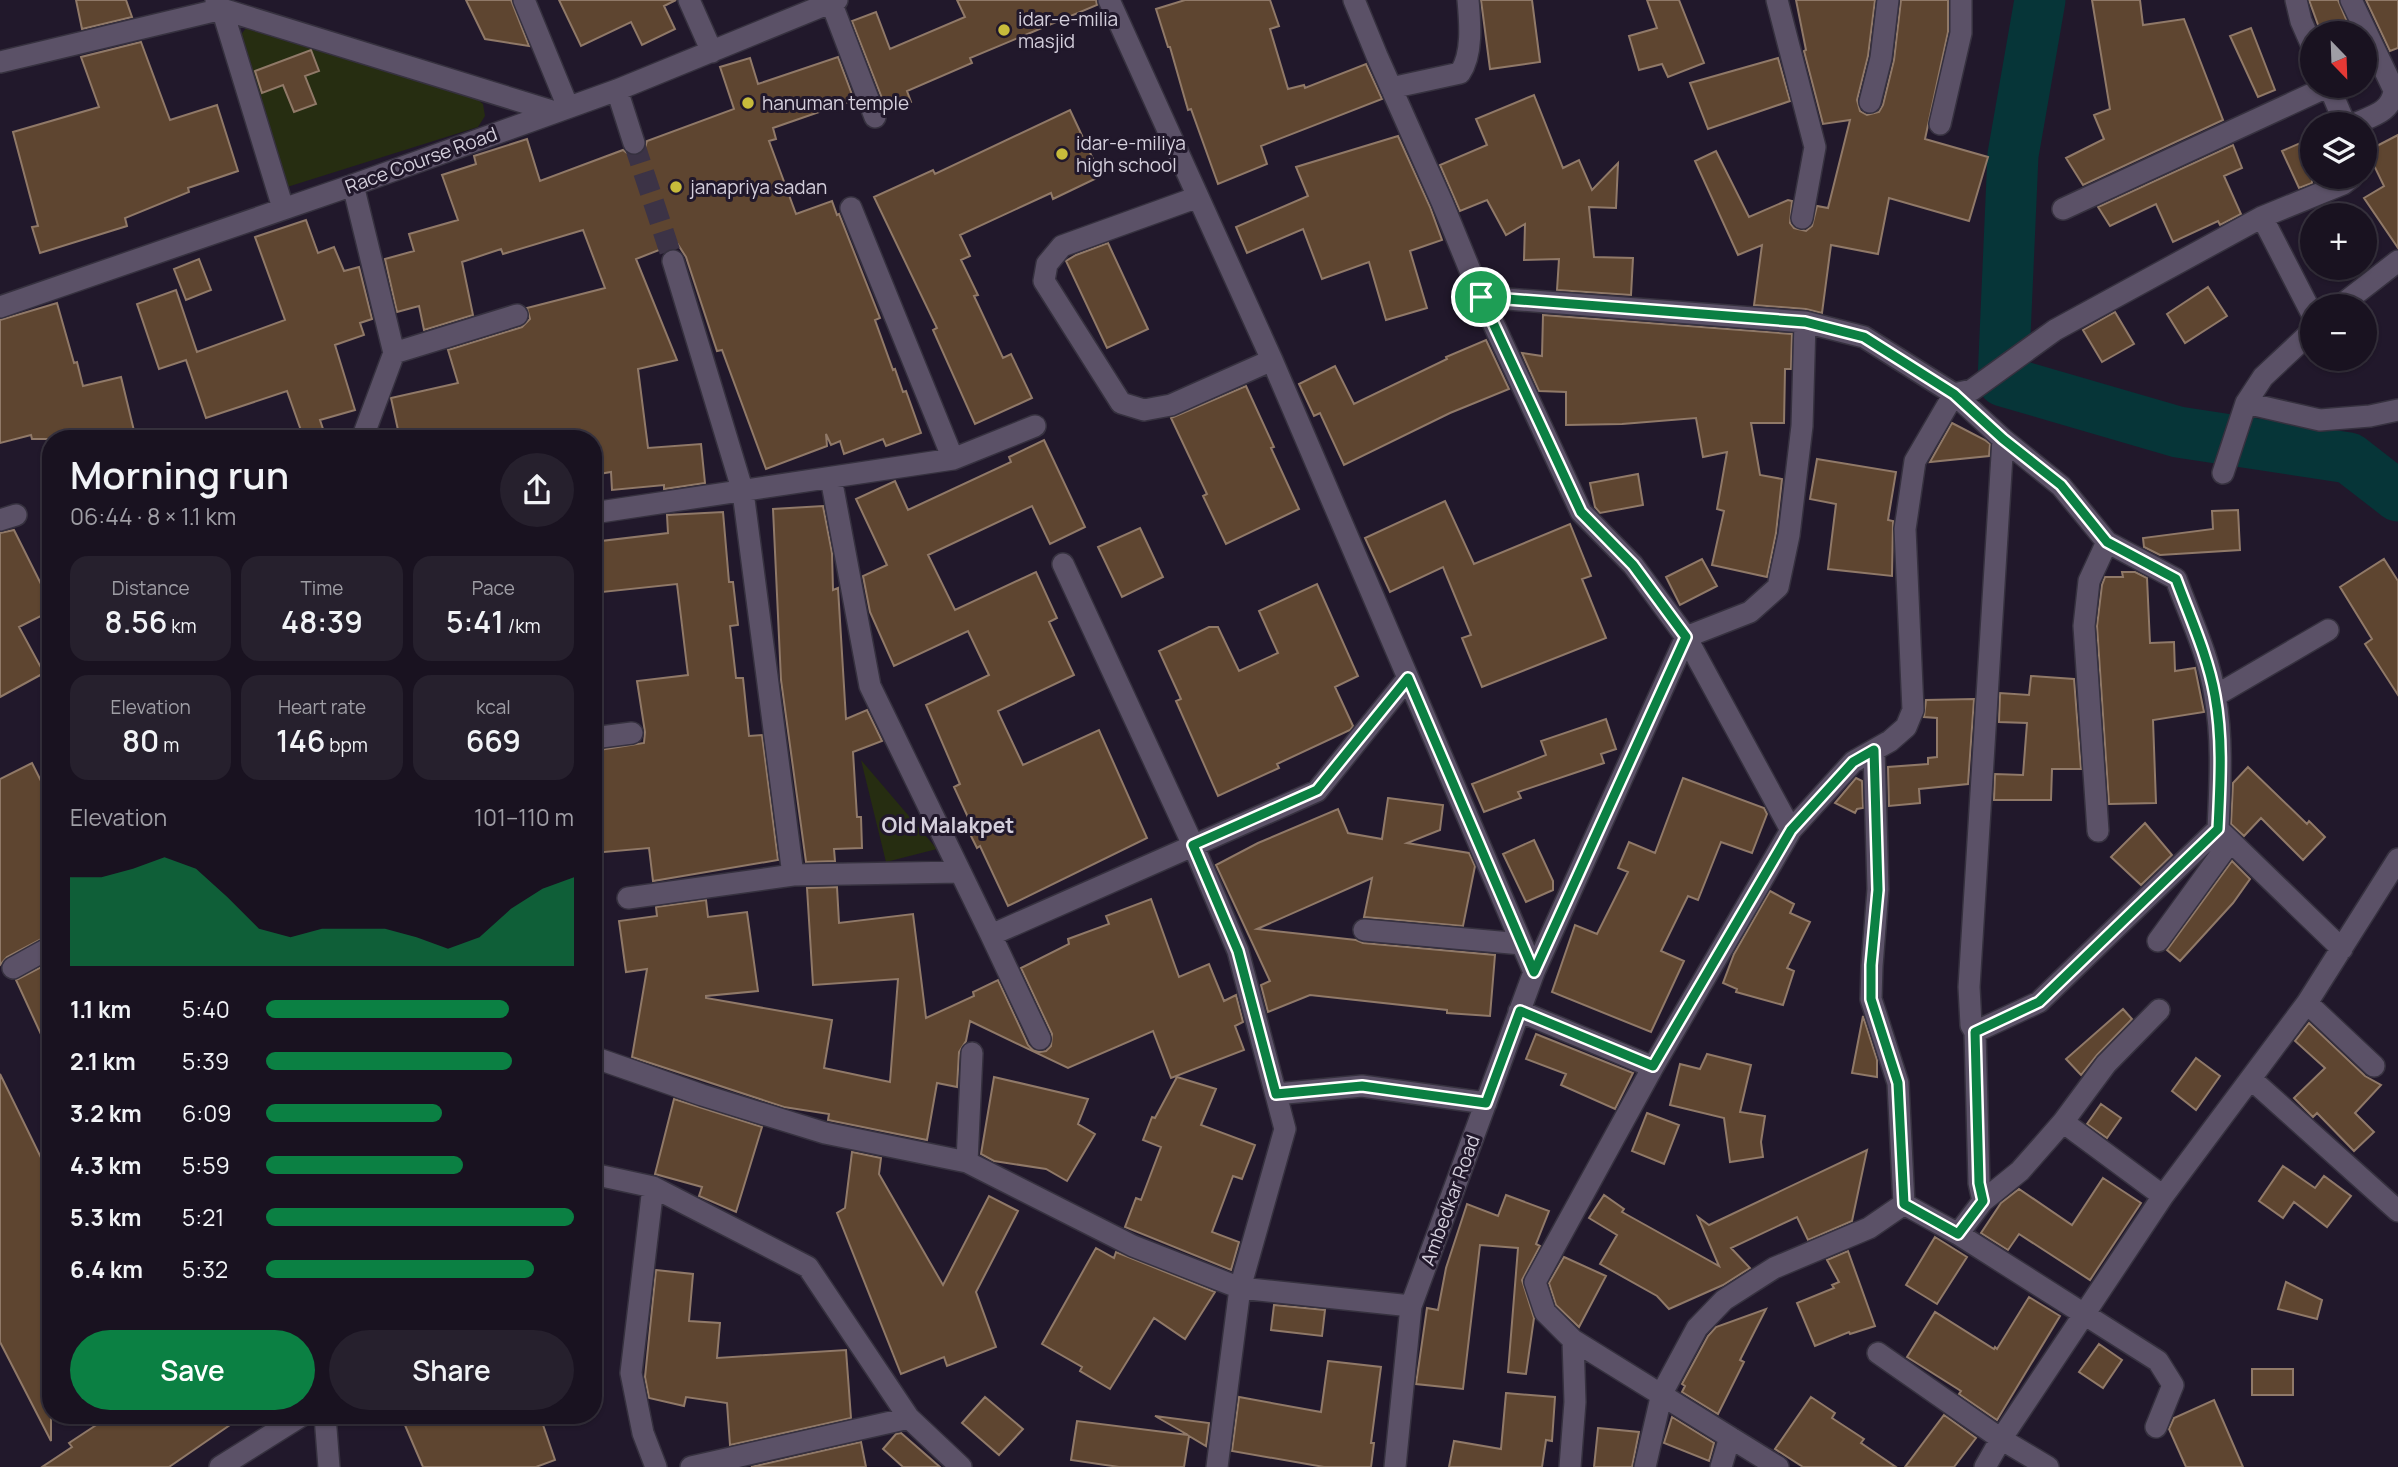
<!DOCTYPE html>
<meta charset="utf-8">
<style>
:root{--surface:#191220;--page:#26202d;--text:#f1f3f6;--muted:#9f9ea5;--line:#37323e;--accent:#0b8043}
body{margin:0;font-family:Manrope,sans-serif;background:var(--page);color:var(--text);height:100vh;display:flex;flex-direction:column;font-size:26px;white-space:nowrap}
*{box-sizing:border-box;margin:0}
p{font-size:23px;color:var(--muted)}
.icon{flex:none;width:38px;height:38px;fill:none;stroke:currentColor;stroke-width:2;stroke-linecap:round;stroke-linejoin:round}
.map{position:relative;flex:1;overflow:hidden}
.panel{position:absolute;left:42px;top:430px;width:560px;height:994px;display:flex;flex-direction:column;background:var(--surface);border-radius:28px;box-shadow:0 2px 5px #0004,0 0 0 2px var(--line)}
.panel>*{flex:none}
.needle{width:46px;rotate:157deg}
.buttons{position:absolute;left:2300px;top:21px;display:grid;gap:14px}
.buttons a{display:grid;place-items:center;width:77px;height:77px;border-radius:50%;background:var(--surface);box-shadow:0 2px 5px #0004,0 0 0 2px var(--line);font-size:35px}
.pin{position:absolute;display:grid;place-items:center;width:60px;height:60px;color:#fff;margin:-30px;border:4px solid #fff;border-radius:50%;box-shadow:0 2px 7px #0007}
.round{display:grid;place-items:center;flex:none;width:74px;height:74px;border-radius:37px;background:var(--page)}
.head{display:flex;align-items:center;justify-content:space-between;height:119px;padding:0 28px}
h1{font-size:38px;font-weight:600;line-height:52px}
.metrics{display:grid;grid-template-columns:repeat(3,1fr);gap:10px;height:119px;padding:7px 28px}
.metrics div{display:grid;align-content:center;border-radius:18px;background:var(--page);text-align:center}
.metrics b{font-size:30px;font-weight:600}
.metrics small{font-size:19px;font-weight:400}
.metrics p{font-size:19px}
.chart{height:196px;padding:14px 28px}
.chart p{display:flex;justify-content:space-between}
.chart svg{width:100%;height:126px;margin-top:7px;fill:var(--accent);opacity:.7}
.button{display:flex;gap:14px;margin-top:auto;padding:14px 28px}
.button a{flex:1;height:80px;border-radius:42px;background:var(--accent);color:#fff;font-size:28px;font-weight:600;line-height:80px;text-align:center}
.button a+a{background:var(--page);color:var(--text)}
ul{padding:0 28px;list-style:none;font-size:23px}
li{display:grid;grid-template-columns:112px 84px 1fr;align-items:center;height:52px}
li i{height:18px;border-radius:9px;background:var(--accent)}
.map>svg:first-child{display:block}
.green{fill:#262d11}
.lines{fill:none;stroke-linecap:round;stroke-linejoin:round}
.river{stroke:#063538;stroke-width:51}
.building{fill:#5e4530;stroke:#907968;stroke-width:2}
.minor-tunnel{stroke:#3c3346;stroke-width:21;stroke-dasharray:21 10;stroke-linecap:butt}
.minor-casing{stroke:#36313f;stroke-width:24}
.minor{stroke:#5b5167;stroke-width:21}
.route-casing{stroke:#fff;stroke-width:14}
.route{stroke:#0b8043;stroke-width:9}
.poi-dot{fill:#c7bb3b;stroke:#21182b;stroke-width:2.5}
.labels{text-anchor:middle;stroke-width:6;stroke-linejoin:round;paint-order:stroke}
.poi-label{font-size:19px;fill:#d4cfdc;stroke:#21182b;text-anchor:start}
.street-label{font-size:19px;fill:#d4cfdc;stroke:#21182b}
.neighbourhood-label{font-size:21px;font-weight:bold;fill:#d4cfdc;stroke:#21182b}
</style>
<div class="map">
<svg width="2398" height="1467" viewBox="0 0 2398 1467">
<rect width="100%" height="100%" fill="#21182b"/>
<path class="green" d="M248 26 472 95 483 104 485 116 478 127 284 188 238 38Z
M861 760 937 849 886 862Z"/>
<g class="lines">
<path class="river" d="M2040 0 2013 155 2003 381 2178 432 2349 458 2398 496"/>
</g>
<path class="building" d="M76 0H126L132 17 82 29Z
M466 0H511L529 46 485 39Z
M559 0H676L664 6 675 29 642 45 631 22 581 46Z
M957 0H1096L1097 5 970 58 972 63 907 91 911 102 887 111 852 21 876 12 890 49 965 17Z
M1185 0H1270L1279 26 1270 29 1288 89 1304 85 1305 88 1366 64 1382 99 1261 146 1267 164 1218 184 1191 109 1188 110 1170 47H1168L1156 9Z
M1481 0H1532L1540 62 1490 69Z
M1647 0H1679L1704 63 1668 77 1662 64 1639 70 1629 36 1657 28Z
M1796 0H1875L1868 56 1857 100 1860 111 1867 115 1879 112 1883 105 1894 60 1901 0H1948V32L1925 139 1988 157 1969 221 1889 198 1878 254 1831 245 1822 313 1806 309 1754 305 1762 245 1738 255 1695 161 1716 151 1749 217 1788 200 1792 201 1790 223 1794 228 1806 231 1812 226 1817 206 1828 208 1850 120 1823 124 1804 51 1806 50Z
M2092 0H2140L2143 25 2184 19 2223 120 2083 185 2066 158 2104 139 2094 115 2110 109Z
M2309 0H2338L2352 33H2321Z
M2366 0H2398V48L2390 51Z
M2251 28 2275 90 2258 97 2230 36Z
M141 42 170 120 217 105 238 171 188 188 189 192 125 218 127 226 40 253 32 227 38 226 13 132 99 107 81 57Z
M311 50 319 71 305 76 316 104 294 112 283 85 262 93 255 71Z
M838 57 854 100 773 128 776 139 769 141 796 214 832 201 837 215 839 214 880 318 875 320 893 370 895 369 903 392 906 391 921 433 886 446 883 439 844 454 840 441 831 445 826 434 827 446 766 469 722 350 717 351 686 257 677 243 636 259 677 360 638 369 648 448 701 444 705 483 664 489V485L612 490 611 472 593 475V439H400L391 398 458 383 448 350 522 327 530 319 527 308 605 288 583 230 503 254 501 249 462 262 473 315 424 330 419 306 397 312 385 259 414 251 409 234 458 220 442 175 476 164 474 156 527 139 540 181 623 150 631 156H637L644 151 647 141 734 109 720 67 750 58 758 84Z
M1778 58 1790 101 1708 129 1690 83Z
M1534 95 1563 168 1579 160 1592 190 1618 163 1616 208 1589 207 1594 257 1633 258 1631 295 1557 290 1559 259 1524 260 1525 224 1506 235 1487 200 1460 211 1440 165 1487 145 1476 119Z
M1070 110 1101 176 1053 199 1051 193 960 235 970 256 961 260 978 295 974 296 1003 358 1011 354 1032 398 975 424 933 330 937 328 874 197 933 170 935 174Z
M2398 135V248L2364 198 2384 186 2367 151Z
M1398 136 1430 207 1442 240 1410 251 1427 308 1386 320 1369 262 1322 279 1303 229 1247 253 1236 227 1308 196 1296 167Z
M2312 138V183L2299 188 2282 151Z
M2233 145 2242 168 2224 176 2241 214 2220 225 2218 221 2173 242 2156 204 2110 226 2098 207Z
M306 220 318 253 334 247 344 271 359 267 372 319 360 323 364 335 335 345 355 410 320 420 323 429 303 436 287 391 206 418 186 360 159 369 137 304 176 290 197 352 285 320 255 237Z
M1108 243 1148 329 1107 348 1066 261 1076 255Z
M199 259 211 290 186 300 174 269Z
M2208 287 2227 316 2185 343 2167 314Z
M57 303 74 363 77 362 83 386 121 377 136 439H32L31 435 0 443V320Z
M2115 312 2134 344 2102 362 2083 330Z
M1543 315 1792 334 1791 369H1785L1784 423H1751L1760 475 1782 479 1776 533 1767 577 1712 565 1724 511 1717 509 1727 452 1703 457 1696 418 1622 424 1566 425V392L1539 391 1522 353 1542 356Z
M1486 340 1509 389 1450 413 1344 465 1320 413 1314 416 1299 384 1335 366 1354 404 1447 359 1446 357Z
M1246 386 1274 447 1271 448 1299 509 1226 544 1203 496 1207 494 1171 418Z
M1952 423 1985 440 1990 444 1989 456 1930 462Z
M1044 440 1085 527 1050 544 1032 506 928 555 955 610 1036 572 1057 618 1049 622 1074 675 998 711 999 714 1023 765 1099 730 1147 838 1008 906 980 846 977 848 967 828 972 826 954 787 960 784 926 705 989 675 968 631 894 666 870 612 863 576 887 565 856 499 895 481 908 510 1011 462 1009 457Z
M1817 459 1896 472 1888 520 1893 521 1892 576 1828 569 1836 504 1810 499Z
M1638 474 1643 505 1600 513 1595 507 1590 483Z
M1445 501 1474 564 1570 524 1591 576 1582 579 1606 638 1482 687 1462 638 1471 635 1443 567 1390 592 1365 538Z
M823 506 832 553 833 590 838 588 846 719 867 710 882 741 853 752 857 817H861L862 848 834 849 835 861 806 862 781 680 773 509Z
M2238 510 2240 550 2160 555 2144 547 2143 538 2213 529 2212 511Z
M723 512 729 582H733L738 625 730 626 736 678H743L749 736 762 735 778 860 653 881 649 848 593 853V751L644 743 645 732 637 681 688 675 677 584 593 593V542L668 533 667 515Z
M1140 528 1163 577 1122 597 1098 547Z
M14 530 51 604V611L19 627 44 673 0 697V533Z
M1702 559 1717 586 1680 605 1666 577Z
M2384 559 2398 581V695L2365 644 2372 639 2340 587Z
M2122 572H2135L2147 578 2150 643 2174 642 2175 671 2195 668 2204 712 2153 720 2156 803 2109 804 2097 626 2102 585 2105 577H2123Z
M1317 584 1358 676 1335 687 1353 726 1350 730 1277 764 1279 768 1218 796 1176 701 1181 699 1159 651 1209 627H1218L1239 671 1278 653 1259 611Z
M2031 676 2074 679 2081 769H2052L2051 800H1994L1995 774 2023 775 2027 723 1999 722 2000 693 2029 695Z
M1974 699 1968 784 1919 789 1920 803 1889 806 1888 767 1928 764V758L1937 757V718L1924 717 1926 700Z
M1606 719 1616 749 1601 754 1604 763 1518 792 1521 798 1484 812 1472 784 1546 755 1541 741Z
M32 763 51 801V934L7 957 0 965V779Z
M2248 767 2307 824 2309 821 2325 837 2303 860 2261 818 2244 836 2231 824 2233 783Z
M1683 778 1764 808 1767 814 1752 853 1721 842 1698 900 1688 896 1661 951 1684 961 1651 1032 1552 992 1575 925 1597 934 1628 872 1618 868 1629 842 1655 853Z
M1856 778 1862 781 1863 808 1857 809 1855 813 1835 803Z
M1388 798 1443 805 1440 830 1407 843 1469 853 1475 866 1463 926 1364 917 1372 878 1257 929 1356 940 1363 943 1495 955 1490 1016 1447 1013V1010L1310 995 1268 1012 1261 985 1270 981 1216 865 1258 843 1338 809 1348 833 1382 839Z
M2145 823 2172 855 2141 885 2111 857Z
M1534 840 1553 881V890L1526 902 1503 854Z
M2232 861 2250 879 2233 903 2180 961 2167 950Z
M837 887 839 923 913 914 926 1018 974 996 973 992 998 980 1028 1045 1033 1050 1040 1052 1046 1051 1051 1046 1052 1034 1021 968 1069 944 1068 939 1109 924 1106 916 1151 899 1179 977 1209 964 1224 1001 1236 995 1243 1022 1235 1026 1244 1050 1171 1078 1153 1031 1068 1068 970 1021 966 1041 959 1052 957 1087 937 1083 927 1140 828 1120 829 1114 784 1107 632 1057 647 969 626 972 619 921 657 916 656 907 706 900 708 917 747 912 758 991 706 996V998L832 1020 824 1068 890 1082 898 979 813 985 807 888Z
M1770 891 1794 904 1790 913 1810 922 1787 968 1794 971 1783 1005 1736 992 1737 989 1723 983 1734 954Z
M51 962V1056L16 980Z
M2123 1009 2132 1019 2097 1055 2081 1075 2066 1059Z
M1863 1016 1877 1060V1077L1852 1073Z
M2309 1023 2365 1076 2381 1085 2355 1113 2374 1132 2354 1151 2317 1113 2313 1117 2294 1098 2325 1068 2295 1041Z
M1536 1034 1633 1073 1615 1109 1561 1085 1566 1074 1526 1059Z
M1707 1054 1751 1065 1740 1112 1765 1116 1761 1142 1763 1157 1730 1162 1724 1118 1670 1105 1680 1064 1700 1069Z
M2196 1058 2220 1076 2196 1110 2172 1091Z
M0 1074 51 1178V1263L43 1271 51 1293V1441L0 1342Z
M994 1077 1088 1099 1078 1124 1095 1134 1067 1181 1046 1169 994 1161 981 1154Z
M1177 1077 1216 1089 1201 1125 1255 1145 1242 1179 1233 1176 1212 1232 1239 1242 1231 1270 1125 1227 1136 1198 1141 1200 1161 1147 1143 1140 1152 1117 1155 1118Z
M674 1099 762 1127 736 1212 699 1196 702 1187 655 1174Z
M2101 1104 2121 1118 2107 1138 2087 1124Z
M1647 1113 1679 1125 1664 1164 1632 1151Z
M1867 1150 1852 1221 1808 1240 1797 1217 1731 1248 1750 1268 1723 1285 1669 1309 1657 1296 1600 1264 1617 1235 1589 1218 1604 1195 1624 1209 1622 1212 1719 1266 1698 1217 1709 1225Z
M852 1152 881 1158 879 1174 943 1285 989 1196 1018 1211 976 1292 996 1347 947 1366 944 1357 901 1374 837 1213 845 1208Z
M2283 1166 2315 1188 2324 1176 2351 1196 2327 1227 2294 1202 2283 1218 2259 1201Z
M2103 1178 2141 1203 2090 1280 2019 1234 2008 1250 1981 1233 2001 1203 2019 1189 2072 1225Z
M1506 1195 1549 1211 1536 1244 1540 1246 1522 1280 1534 1318 1526 1374 1508 1372 1518 1248 1480 1245 1463 1389 1416 1384 1427 1308 1438 1310 1446 1268 1467 1204 1498 1216Z
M1935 1237 1967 1257 1937 1304 1906 1285Z
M1096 1248 1114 1258 1116 1252 1215 1292 1185 1339 1154 1318 1110 1389 1080 1371 1082 1367 1042 1344Z
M1848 1251 1875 1326 1850 1334 1849 1332 1815 1346 1797 1303 1834 1288 1832 1285 1839 1282 1827 1260Z
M1564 1257 1606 1276 1579 1327 1556 1305 1549 1283Z
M656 1270 693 1274 689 1321 720 1323 717 1358 846 1350 851 1418 730 1445 727 1403 686 1397 684 1406 649 1398 645 1377Z
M2286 1282 2322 1300 2317 1319 2278 1309Z
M2029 1297 2060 1316 1997 1420 1959 1394 1961 1391 1907 1357 1935 1312 1994 1349 1995 1347 1997 1349Z
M1274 1305 1325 1310 1322 1336 1271 1330Z
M1766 1309 1740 1360 1744 1362 1718 1414 1682 1392 1685 1386 1682 1384 1708 1336 1716 1327Z
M2099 1344 2122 1360 2103 1388 2079 1372Z
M1328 1361 1381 1367 1371 1443H1374L1371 1467H1324L1232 1451 1239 1397 1321 1412Z
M2252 1369H2293V1395H2252Z
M1506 1393 1555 1397 1552 1441 1546 1440 1542 1467H1449L1454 1441 1501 1449Z
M985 1397 1023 1429 999 1455 962 1423Z
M1811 1397 1835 1413 1832 1418 1864 1439 1861 1443 1896 1467H1803L1775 1449Z
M2214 1400 2243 1467H2186L2169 1429 2174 1418Z
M1944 1415 1976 1438 1954 1467H1905Z
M110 1416H243L169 1467H42L72 1447 69 1443Z
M401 1416H540L555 1460 536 1467H423Z
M1155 1416 1209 1423 1206 1446 1189 1436 1184 1467H1119L1071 1460 1077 1421 1188 1435Z
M1672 1417 1714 1443 1709 1461 1664 1443Z
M1598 1428 1639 1432 1632 1467H1594Z
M901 1433 940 1467H903L883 1449 896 1434Z
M861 1442 866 1467H751Z"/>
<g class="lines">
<path class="minor-tunnel" d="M634 143 673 261"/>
<defs>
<path id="minor" d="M524 0 568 107
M689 0 712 52
M1109 0 1272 360 1534 972
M1354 0 1377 56 1442 202 1481 297 1581 512 1633 565 1686 637 1791 830
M1777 0 1815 147 1802 218
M2296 0 2301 21 2312 46
M2351 0 2394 90C2392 112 2372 116 2354 124
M216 1 222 9 283 208
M831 2 875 117
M0 62 222 9 555 112
M2329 86 2345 124
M1391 88 1460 73C1473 54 1470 22 1468 0
M617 90 634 143
M1870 102 1881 58 1888 0
M1940 124 1961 33V0
M353 185 394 353 362 439
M1198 197 1062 246 1047 264 1044 281 1121 403 1144 410 1171 405 1272 360
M851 208 953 459
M2063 209 2329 86
M2262 217 2312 314
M673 261 743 492 793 875
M1481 297 1805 322 1864 337 1954 394 2003 439 2061 486 2107 542 2176 579C2190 617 2209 656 2215 696 2223 740 2220 785 2218 829L2342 949
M2340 306 2398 261
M0 307 353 185 617 90 837 0
M394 353 517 315
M2246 403 2320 420 2370 416 2398 410
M2003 439 1969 987 1971 1025 1975 1032 2039 1002 2218 829
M2223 473 2246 403 2263 377 2312 331
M831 478 870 686 991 935 1317 791 1408 678
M593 513 953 459 1035 426
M0 520 16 515
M1063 564 1193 845 1238 951 1285 1129 1240 1288 1217 1467
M2215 696 2328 630
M593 738 632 733
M2098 831 2084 626 2089 581 2107 542
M628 898 793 875 960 872
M1364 930 1522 944
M991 935 1040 1039
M2158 941 2230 842
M13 968 51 947
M2307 1003 2374 1066
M1519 1011 1653 1067
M593 1057 702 1095 825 1133 967 1162 1133 1246 1240 1288 1411 1306
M2251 1079 2398 1211
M1276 1094 1362 1086 1486 1103
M2063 1122 2163 1196
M967 1162 972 1053
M593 1174 653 1187 808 1267 909 1418 961 1467
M653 1187 631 1373 643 1433 656 1467
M1983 1201 2020 1171 2063 1122 2106 1064 2159 1010
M1904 1204 1958 1234 2158 1361 2173 1385 2156 1427
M1958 1234 1983 1201 1979 1183 1975 1032
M1573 1340 1778 1467
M1878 1353 2001 1439 2048 1467
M325 1416 329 1467
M220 1467 301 1416
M691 1467 909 1418
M1395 1467 1411 1306 1534 972 1686 637 1750 612 1778 587 1789 535 1802 426 1805 322
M1570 1467 1575 1402 1573 1340 1545 1312 1535 1282 1653 1067 1791 830 1853 762 1890 741 1906 727 1913 710 1905 529 1915 461 1954 394 1972 390 2055 330 2262 217 2343 184 2352 177
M1645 1467 1662 1393 1697 1328 1724 1300 1774 1268 1869 1228 1904 1204 1898 1083 1871 999 1872 966 1878 889 1874 750
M1721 1467 1730 1437
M1985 1467 2001 1439 2163 1196 2307 1003 2398 859"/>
</defs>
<use href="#minor" class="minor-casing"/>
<use href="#minor" class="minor"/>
</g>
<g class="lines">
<defs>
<path id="route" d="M1481 297 1805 322 1864 337 1954 394 2003 439 2061 485 2107 542 2176 579C2190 617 2208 656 2215 696 2223 740 2220 785 2218 829L2039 1002 1975 1032 1979 1183 1983 1201 1958 1234 1904 1204 1898 1083 1871 999V965L1878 890 1874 750 1853 762 1791 830 1653 1066 1520 1011 1486 1103 1362 1086 1276 1094 1238 951 1193 845 1317 790 1408 678 1534 972 1686 637 1633 565 1581 512Z"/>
</defs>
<use href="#route" class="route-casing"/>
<use href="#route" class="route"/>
</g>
<g class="poi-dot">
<circle cx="1004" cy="30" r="7"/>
<circle cx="748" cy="103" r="7"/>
<circle cx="1062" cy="154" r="7"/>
<circle cx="676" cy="187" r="7"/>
</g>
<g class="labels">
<g class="poi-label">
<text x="1018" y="26">idar-e-milia<tspan x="1018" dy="22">masjid</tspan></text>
<text x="762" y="110">hanuman temple</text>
<text x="1076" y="150">idar-e-miliya<tspan x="1076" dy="22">high school</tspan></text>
<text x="690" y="194">janapriya sadan</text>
</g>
<g class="street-label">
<text transform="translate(421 160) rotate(-20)" y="7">Race Course Road</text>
<text transform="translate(1450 1200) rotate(-70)" y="7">Ambedkar Road</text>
</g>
<g class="neighbourhood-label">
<text x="948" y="833">Old Malakpet</text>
</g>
</g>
</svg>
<div class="buttons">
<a><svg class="needle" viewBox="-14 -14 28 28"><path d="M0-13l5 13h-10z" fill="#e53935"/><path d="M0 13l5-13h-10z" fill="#9f9ea5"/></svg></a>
<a><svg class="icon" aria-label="layers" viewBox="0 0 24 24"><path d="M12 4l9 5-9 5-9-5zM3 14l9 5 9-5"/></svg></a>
<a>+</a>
<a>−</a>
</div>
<div class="pin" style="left:1481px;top:297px;background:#1e9e55"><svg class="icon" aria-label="arrive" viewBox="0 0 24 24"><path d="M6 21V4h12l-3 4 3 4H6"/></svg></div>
<section class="panel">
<div class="head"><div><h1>Morning run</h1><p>06:44 · 8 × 1.1 km</p></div><a class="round"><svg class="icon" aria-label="share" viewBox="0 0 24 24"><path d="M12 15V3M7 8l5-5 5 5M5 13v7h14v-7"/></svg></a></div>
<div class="metrics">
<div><p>Distance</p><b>8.56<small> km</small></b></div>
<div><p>Time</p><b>48:39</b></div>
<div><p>Pace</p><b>5:41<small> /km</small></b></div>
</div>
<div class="metrics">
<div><p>Elevation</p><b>80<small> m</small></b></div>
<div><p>Heart rate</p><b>146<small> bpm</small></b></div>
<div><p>kcal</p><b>669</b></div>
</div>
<div class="chart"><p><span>Elevation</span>101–110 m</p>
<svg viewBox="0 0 160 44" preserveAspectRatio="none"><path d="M0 44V13L10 13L20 10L30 6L40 10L50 20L60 31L70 34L80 31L90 31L100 31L110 34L120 38L130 34L140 24L150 17L160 13V44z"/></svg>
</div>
<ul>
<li><b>1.1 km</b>5:40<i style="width:79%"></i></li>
<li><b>2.1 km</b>5:39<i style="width:80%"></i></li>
<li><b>3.2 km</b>6:09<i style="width:57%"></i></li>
<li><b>4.3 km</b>5:59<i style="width:64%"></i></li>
<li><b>5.3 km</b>5:21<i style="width:100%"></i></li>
<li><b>6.4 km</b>5:32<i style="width:87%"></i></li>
</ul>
<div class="button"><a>Save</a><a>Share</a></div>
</section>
</div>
